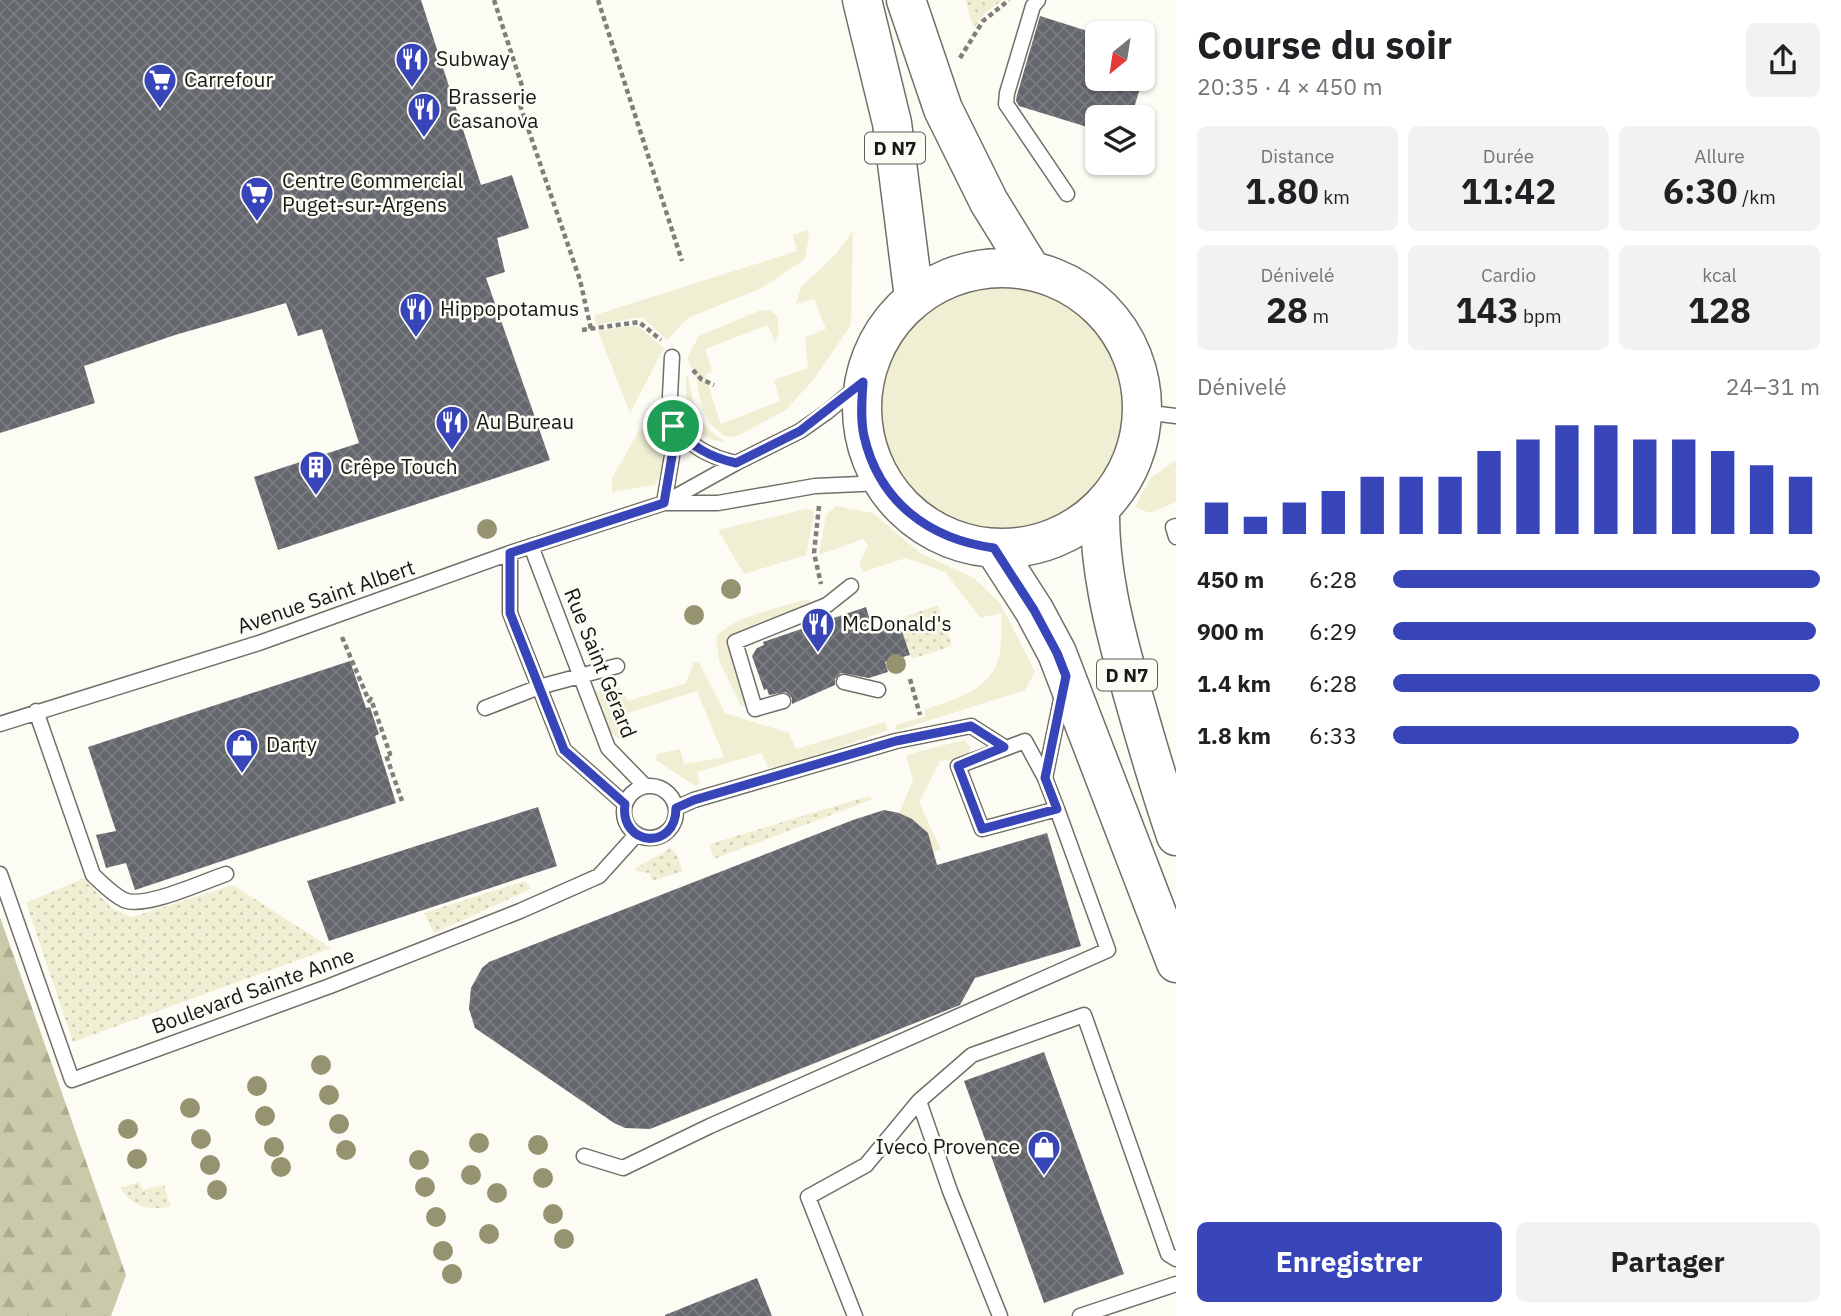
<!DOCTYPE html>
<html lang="fr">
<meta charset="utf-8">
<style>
:root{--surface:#fff;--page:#f2f2f2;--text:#202124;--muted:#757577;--accent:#3745b8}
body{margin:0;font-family:"IBM Plex Sans",sans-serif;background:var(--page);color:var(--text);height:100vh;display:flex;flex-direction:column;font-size:26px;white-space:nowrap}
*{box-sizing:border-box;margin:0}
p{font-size:23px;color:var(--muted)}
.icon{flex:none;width:38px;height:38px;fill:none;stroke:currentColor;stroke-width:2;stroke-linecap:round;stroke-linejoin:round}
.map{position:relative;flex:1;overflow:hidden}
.drawer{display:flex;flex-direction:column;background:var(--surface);width:665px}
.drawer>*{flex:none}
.needle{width:46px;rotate:210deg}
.controls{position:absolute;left:1085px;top:21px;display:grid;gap:14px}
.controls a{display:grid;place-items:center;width:70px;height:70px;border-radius:10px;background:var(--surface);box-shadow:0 2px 5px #0004;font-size:35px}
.pin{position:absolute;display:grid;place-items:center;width:60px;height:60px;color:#fff;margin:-30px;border:4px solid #fff;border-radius:50%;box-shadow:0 2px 7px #0007}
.round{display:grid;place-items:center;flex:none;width:74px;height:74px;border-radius:10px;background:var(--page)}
.head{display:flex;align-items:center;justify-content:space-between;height:119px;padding:0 21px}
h1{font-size:38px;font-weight:800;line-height:52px}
.metrics{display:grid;grid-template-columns:repeat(3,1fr);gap:10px;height:119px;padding:7px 21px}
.metrics div{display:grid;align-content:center;border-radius:10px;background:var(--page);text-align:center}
.metrics b{font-size:35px;font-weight:800}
.metrics small{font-size:19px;font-weight:400}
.metrics p{font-size:19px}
.chart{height:196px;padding:14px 21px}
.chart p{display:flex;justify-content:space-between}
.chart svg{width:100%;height:126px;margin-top:7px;stroke:var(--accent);stroke-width:6}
.primary-button{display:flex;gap:14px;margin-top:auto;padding:14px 21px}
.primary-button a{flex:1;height:80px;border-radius:10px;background:var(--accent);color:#fff;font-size:28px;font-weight:800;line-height:80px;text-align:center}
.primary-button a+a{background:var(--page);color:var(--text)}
ul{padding:0 21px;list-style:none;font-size:23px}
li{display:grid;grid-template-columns:112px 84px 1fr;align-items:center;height:52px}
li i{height:18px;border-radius:9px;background:var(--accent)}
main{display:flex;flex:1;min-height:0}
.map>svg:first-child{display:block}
.grass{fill:url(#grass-dots)}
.forest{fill:url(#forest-firs)}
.garden{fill:#f0efd4}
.building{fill:url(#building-cross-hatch)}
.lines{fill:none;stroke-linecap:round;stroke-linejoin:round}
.lane-casing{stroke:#707069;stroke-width:17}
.primary-casing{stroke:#707069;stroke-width:41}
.path{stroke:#7f7f7a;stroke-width:4.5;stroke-dasharray:5 3.5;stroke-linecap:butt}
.lane{stroke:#fff;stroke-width:14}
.primary{stroke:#fff;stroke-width:38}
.tree{fill:#969470}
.route-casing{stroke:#fff;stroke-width:14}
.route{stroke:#3745b8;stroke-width:9}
.labels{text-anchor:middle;stroke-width:5;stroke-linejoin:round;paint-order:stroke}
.shield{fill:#fcfcf4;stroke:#5c5c59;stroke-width:2}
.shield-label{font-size:19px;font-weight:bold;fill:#181816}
.poi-label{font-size:21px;fill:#181816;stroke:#fcfcf4;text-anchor:start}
.street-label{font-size:21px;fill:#181816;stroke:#fcfcf4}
</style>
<main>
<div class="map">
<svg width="1176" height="1316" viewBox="0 0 1176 1316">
<defs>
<pattern id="grass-dots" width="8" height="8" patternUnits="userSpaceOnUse" patternTransform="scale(1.75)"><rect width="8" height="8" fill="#f0efd4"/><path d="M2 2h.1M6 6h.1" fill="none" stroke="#cdccb5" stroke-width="1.8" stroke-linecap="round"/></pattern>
<pattern id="forest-firs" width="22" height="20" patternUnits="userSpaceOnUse" patternTransform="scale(1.75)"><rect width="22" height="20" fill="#cac9a9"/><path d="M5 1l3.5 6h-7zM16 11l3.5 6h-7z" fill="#adac91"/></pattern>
<pattern id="building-cross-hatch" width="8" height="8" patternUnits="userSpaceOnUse" patternTransform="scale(1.75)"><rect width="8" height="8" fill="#65676e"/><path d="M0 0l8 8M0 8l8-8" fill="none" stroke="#7a7c81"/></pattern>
</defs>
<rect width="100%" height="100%" fill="#fcfcf4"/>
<path class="grass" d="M965 0H1003L986 12 974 28Z
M938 605 952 646 912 659 898 619Z
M869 796 873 799 714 859 710 844Z
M671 848 677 855 683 871 653 881 649 873 635 871 636 868Z
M84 878 111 908 132 917 233 885 331 948 73 1042 26 903Z
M525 881 531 889 434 933 424 913Z
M139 1182 143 1190 164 1185 171 1206C150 1212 132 1206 120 1188Z"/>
<path class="forest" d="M0 917 126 1275 111 1316H0Z"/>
<path class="garden" d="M807 230 809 236 805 259 762 288 688 318 667 340 642 317 596 325 595 315 797 251 793 235Z
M853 231 851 325 814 379 786 410 735 437 725 436 711 425 702 408 696 378 687 358 699 336 761 310 771 311 777 316 779 331 775 343 768 325 705 349 712 372 705 375 721 424 780 401 774 380 808 368 805 337 826 329 814 299 796 304 801 287 835 255Z
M879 409a122 122 0 1 1 244 0a122 122 0 1 1-244 0Z
M637 325 664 348 630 413 598 331Z
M686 376H688C695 410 695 423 726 442 686 440 685 408 686 376Z
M653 426 664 455 665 465 655 485 612 492V478L640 429Z
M1176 460V502L1150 513 1135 507 1151 478Z
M836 506 873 513 920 553 974 578 1000 603 1035 672 1025 690 896 731 895 725 925 717V709C954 700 991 690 999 657 1002 644 1001 627 1002 613L980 618 945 572 906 558 863 572 859 563 868 546 863 539 819 555 826 515Z
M806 509 813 510 814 516 806 555 744 574 718 530Z
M807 599 811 603 792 617 735 635 747 704 741 706 719 661 716 637C734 616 780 608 807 599Z
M694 662 699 663 725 713 789 733 796 749 885 722 888 730 791 765 768 768 762 753 697 772 700 784 695 786 656 760 657 754 680 749 684 764 724 757 697 691 616 717 626 737 618 739 599 718 592 693 617 684 628 701 686 683Z
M964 740 971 747 967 758 940 761 919 802 941 850 933 852C927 829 920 823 899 813L913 780 906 755Z"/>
<path class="building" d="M0 0H421L481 185 512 175 529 228 497 238 505 272 486 278 550 460 278 550 254 477 359 443 322 329 298 336 286 303 175 335 84 366 95 403 0 433Z
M1040 16 1097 34V79H1143L1131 117H1097V130L1019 106 1016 101 1017 95Z
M866 607 873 630 899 622 910 655 885 662 888 672 869 678 841 673 835 679V685L792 704V698L786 692 769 695 767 689 764 690 752 656 757 648 764 645 763 642Z
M350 661 366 708 370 707 379 734 375 736 396 803 135 890 126 863 106 868 96 835 116 831 88 747Z
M538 807 557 866 329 941 307 881Z
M884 810 899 813 912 819 928 833 937 865 1047 833 1081 946 975 978 960 1005 650 1129 625 1128 614 1123 475 1028 469 1009 471 988 482 968 489 962 853 820Z
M1044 1052 1124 1274 1044 1303 964 1081Z
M757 1278 772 1316H665V1315Z"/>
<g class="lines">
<defs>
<path id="lane" d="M1038 0 1033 6 1007 93 1006 104 1067 194
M1143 412 1176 416
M673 426C691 446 709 457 736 463
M664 503 672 456 673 426 670 396 672 357
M666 503H718L815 486 883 483
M1176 526 1173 527 1176 537
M531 546 608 748 645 786
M510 553V613L564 750 625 804
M844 682 878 690
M783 701 755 709 735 642 827 605 851 586
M485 708 539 687 617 666
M36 711 93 875C103 884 112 894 124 900 145 909 202 882 226 874
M0 724 259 643 510 553 664 503 736 463 800 431 827 412 863 382
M1025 741 1045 778 1057 809 982 829 958 766Z
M1045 778 1062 695
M624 812a26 26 0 1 1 52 0a26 26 0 1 1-52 0Z
M676 808 694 800 896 741 971 726 1004 747
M0 874 72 1080 330 986 520 911 599 876 636 835
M584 1156 623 1168 710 1126 1108 950 1057 809
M855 1316 808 1197 866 1165 919 1101
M1000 1316 950 1191 919 1101 972 1055 1084 1015 1168 1254 1176 1259
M1080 1316 1176 1284"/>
<path id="primary" d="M862 0 892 123 914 298
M906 0 943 109 989 202 1031 270
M862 408a140 140 0 1 1 280 0a140 140 0 1 1-280 0Z
M1100 509C1099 566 1113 623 1128 677 1143 731 1158 783 1176 836
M994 548 1034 610 1057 653 1176 963"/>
</defs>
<use href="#lane" class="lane-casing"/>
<use href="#primary" class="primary-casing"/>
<path class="path" d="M494 0 524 92 520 105 580 280 591 329
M598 0 682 261
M960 58 983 21 1009 0
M582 330 639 322 661 340
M693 370 701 379 714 385
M819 506 814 553 821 584
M342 637 369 701 371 699 390 754 386 755 402 801
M910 679 920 715"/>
<use href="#lane" class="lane"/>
<use href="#primary" class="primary"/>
</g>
<g class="tree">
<circle cx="487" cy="529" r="10"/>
<circle cx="731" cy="589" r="10"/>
<circle cx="694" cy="615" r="10"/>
<circle cx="896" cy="664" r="10"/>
<circle cx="321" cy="1065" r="10"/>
<circle cx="257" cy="1086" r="10"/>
<circle cx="329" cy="1095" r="10"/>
<circle cx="190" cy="1108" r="10"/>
<circle cx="265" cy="1116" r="10"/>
<circle cx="339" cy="1124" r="10"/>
<circle cx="128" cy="1129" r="10"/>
<circle cx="201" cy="1139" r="10"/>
<circle cx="479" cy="1143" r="10"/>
<circle cx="538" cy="1145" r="10"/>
<circle cx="274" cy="1147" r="10"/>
<circle cx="346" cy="1150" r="10"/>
<circle cx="137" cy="1159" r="10"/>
<circle cx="419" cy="1160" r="10"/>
<circle cx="210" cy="1165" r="10"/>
<circle cx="281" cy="1167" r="10"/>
<circle cx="471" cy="1175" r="10"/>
<circle cx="543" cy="1178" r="10"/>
<circle cx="425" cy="1187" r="10"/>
<circle cx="217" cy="1190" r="10"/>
<circle cx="497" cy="1193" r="10"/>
<circle cx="553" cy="1214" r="10"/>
<circle cx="436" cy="1217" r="10"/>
<circle cx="489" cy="1234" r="10"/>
<circle cx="564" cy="1239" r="10"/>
<circle cx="443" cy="1251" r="10"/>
<circle cx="452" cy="1274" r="10"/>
</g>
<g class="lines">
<defs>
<path id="route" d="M863 382C862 399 860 418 864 436 879 502 929 539 994 548L1034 610 1057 653 1066 676 1045 778 1057 809 982 829 958 766 1004 747 971 726 896 741 694 800 676 808C676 852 619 846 625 804L564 750 510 613V553L664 503 672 456 673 426C691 446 709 457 736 463L800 431Z"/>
</defs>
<use href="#route" class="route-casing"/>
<use href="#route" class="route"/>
</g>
<defs>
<symbol id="restaurant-pin" viewBox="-11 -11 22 30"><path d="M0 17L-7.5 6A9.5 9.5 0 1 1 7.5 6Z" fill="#3745b8" stroke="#fcfcf4"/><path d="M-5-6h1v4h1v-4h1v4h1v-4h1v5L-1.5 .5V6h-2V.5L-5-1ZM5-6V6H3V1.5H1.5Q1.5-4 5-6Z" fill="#fff"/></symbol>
<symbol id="supermarket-pin" viewBox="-11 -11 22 30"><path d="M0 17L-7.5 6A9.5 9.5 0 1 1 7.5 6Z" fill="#3745b8" stroke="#fcfcf4"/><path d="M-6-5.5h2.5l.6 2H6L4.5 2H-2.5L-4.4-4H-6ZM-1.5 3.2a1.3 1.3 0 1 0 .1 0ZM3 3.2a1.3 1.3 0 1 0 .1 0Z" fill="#fff"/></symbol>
<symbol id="building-pin" viewBox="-11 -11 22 30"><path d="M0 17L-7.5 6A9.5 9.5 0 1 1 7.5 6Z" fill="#3745b8" stroke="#fcfcf4"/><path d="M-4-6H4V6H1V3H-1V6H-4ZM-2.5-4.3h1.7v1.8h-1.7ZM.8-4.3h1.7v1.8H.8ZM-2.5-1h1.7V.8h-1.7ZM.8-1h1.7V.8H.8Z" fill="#fff"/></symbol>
<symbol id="shop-pin" viewBox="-11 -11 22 30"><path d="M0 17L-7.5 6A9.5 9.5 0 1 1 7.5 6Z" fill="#3745b8" stroke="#fcfcf4"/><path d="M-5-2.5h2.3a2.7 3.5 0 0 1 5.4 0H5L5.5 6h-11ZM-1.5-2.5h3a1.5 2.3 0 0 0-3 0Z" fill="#fff"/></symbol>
</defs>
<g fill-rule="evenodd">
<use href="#restaurant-pin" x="393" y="40" width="38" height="52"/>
<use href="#supermarket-pin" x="141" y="61" width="38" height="52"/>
<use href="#restaurant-pin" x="405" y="90" width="38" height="52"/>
<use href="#supermarket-pin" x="238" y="174" width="38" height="52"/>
<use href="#restaurant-pin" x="397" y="290" width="38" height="52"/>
<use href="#restaurant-pin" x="433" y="403" width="38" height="52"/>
<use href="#building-pin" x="297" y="448" width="38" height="52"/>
<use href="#restaurant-pin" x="799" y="605" width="38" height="52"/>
<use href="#shop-pin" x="223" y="726" width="38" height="52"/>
<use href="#shop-pin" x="1025" y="1128" width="38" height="52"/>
</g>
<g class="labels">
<g class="shield">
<rect x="865" y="132.5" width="60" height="31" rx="5"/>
<rect x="1097" y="659.5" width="60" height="31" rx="5"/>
</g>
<g class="shield-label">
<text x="895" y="155">D N7</text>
<text x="1127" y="682">D N7</text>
</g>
<g class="poi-label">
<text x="436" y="66">Subway</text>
<text x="184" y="87">Carrefour</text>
<text x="448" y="104">Brasserie<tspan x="448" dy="24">Casanova</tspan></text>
<text x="282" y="188">Centre Commercial<tspan x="282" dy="24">Puget-sur-Argens</tspan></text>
<text x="440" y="316">Hippopotamus</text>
<text x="476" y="429">Au Bureau</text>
<text x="340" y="474">Crêpe Touch</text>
<text x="842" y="631">McDonald's</text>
<text x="266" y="752">Darty</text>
<text x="1020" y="1154" text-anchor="end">Iveco Provence</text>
</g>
<g class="street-label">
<text transform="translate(326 597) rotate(-19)" y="7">Avenue Saint Albert</text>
<text transform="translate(600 663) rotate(68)" y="7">Rue Saint Gérard</text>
<text transform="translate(253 991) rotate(-20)" y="7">Boulevard Sainte Anne</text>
</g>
</g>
</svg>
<div class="controls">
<a><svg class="needle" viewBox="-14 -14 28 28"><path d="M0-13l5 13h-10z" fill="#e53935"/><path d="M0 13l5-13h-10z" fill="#757577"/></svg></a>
<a><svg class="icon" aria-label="layers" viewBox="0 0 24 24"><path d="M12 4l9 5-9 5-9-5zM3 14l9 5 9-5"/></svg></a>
</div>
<div class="pin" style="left:673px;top:426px;background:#1e9e55"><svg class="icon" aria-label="arrive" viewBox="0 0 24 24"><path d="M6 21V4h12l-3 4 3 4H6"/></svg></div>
</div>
<section class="drawer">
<div class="head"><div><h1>Course du soir</h1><p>20:35 · 4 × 450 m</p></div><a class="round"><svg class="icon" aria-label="share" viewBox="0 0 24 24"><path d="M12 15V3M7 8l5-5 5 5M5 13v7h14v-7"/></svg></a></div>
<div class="metrics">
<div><p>Distance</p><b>1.80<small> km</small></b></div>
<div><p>Durée</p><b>11:42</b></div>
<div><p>Allure</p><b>6:30<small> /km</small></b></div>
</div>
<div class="metrics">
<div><p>Dénivelé</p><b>28<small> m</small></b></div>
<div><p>Cardio</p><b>143<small> bpm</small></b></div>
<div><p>kcal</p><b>128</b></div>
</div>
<div class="chart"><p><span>Dénivelé</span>24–31 m</p>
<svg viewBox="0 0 160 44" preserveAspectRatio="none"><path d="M5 44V33M15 44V38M25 44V33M35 44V29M45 44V24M55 44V24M65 44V24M75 44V15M85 44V11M95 44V6M105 44V6M115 44V11M125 44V11M135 44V15M145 44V20M155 44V24"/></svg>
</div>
<ul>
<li><b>450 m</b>6:28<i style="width:100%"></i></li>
<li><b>900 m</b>6:29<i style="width:99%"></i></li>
<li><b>1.4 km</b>6:28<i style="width:100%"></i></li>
<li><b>1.8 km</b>6:33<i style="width:95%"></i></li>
</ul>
<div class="primary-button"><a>Enregistrer</a><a>Partager</a></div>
</section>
</main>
